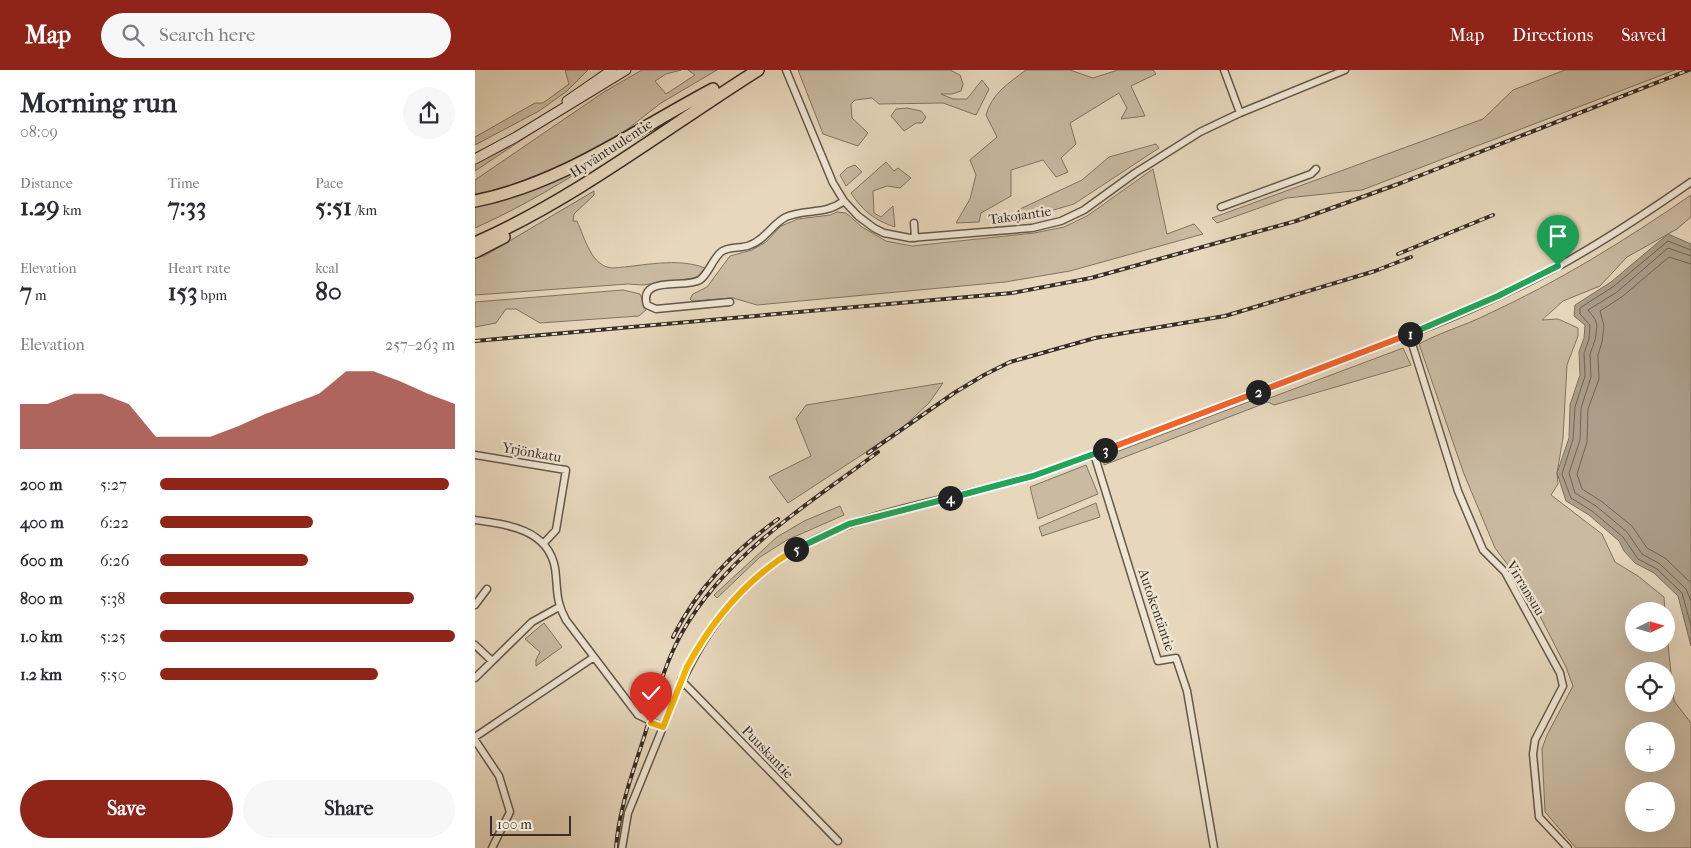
<!DOCTYPE html>
<meta charset="utf-8">
<style>
:root{--surface:#fff;--page:#f7f7f7;--text:#2b2b33;--muted:#7c7c81;--accent:#8f2418}
body{margin:0;font-family:"IM FELL French Canon",serif;background:var(--page);color:var(--text);height:100vh;display:flex;flex-direction:column;font-size:19px;white-space:nowrap}
*{box-sizing:border-box;margin:0}
p{font-size:16px;color:var(--muted)}
.icon{flex:none;width:28px;height:28px;fill:none;stroke:currentColor;stroke-width:2;stroke-linecap:round;stroke-linejoin:round}
.map{position:relative;flex:1;overflow:hidden}
.side{display:flex;flex-direction:column;background:var(--surface);width:475px}
.side>*{flex:none}
.needle{width:32px;rotate:85deg}
.buttons{position:absolute;left:1150px;top:532px;display:grid;gap:10px}
.buttons a{display:grid;place-items:center;width:50px;height:50px;border-radius:50%;background:var(--surface);box-shadow:0 5px 20px #0002;font-size:25px}
.scale{position:absolute;left:15px;bottom:12px;width:81px;box-sizing:border-box;padding-left:5px;border:2px solid #372d24;border-top:0;font-size:14px;line-height:18px;white-space:nowrap;color:#372d24;-webkit-text-stroke:4px #efe5d3;paint-order:stroke}
.pin{position:absolute;display:grid;place-items:center;width:42px;height:42px;color:#fff;margin:-51px -21px;border-radius:50% 50% 50% 0;rotate:-45deg;box-shadow:0 0 5px #0007}
.pin .icon{rotate:45deg}
.km{position:absolute;width:25px;height:25px;margin:-12px;border-radius:50%;background:#222;color:#fff;font-size:14px;line-height:25px;text-align:center}
.round{display:grid;place-items:center;flex:none;width:52px;height:52px;border-radius:26px;background:var(--page)}
.headline{display:flex;align-items:center;justify-content:space-between;height:85px;padding:0 20px}
h1{font-size:28px;font-weight:700;line-height:38px}
.figures{display:grid;grid-template-columns:repeat(3,1fr);gap:8px;height:85px;padding:5px 20px}
.figures div{display:grid;align-content:center}
.figures b{font-size:25px;font-weight:700}
.figures small{font-size:14px;font-weight:400}
.figures p{font-size:14px}
.chart{height:140px;padding:10px 20px}
.chart p{display:flex;justify-content:space-between}
.chart svg{width:100%;height:90px;margin-top:5px;fill:var(--accent);opacity:.7}
.button{display:flex;gap:10px;margin-top:auto;padding:10px 20px}
.button a{flex:1;height:58px;border-radius:30px;background:var(--accent);color:#fff;font-size:20px;font-weight:700;line-height:58px;text-align:center}
.button a+a{background:var(--page);color:var(--text)}
ul{padding:0 20px;list-style:none;font-size:16px}
li{display:grid;grid-template-columns:80px 60px 1fr;align-items:center;height:38px}
li i{height:12px;border-radius:6px;background:var(--accent)}
header{display:flex;align-items:center;gap:30px;box-sizing:border-box;height:70px;padding:0 25px;background:var(--accent);color:#fff}
header strong{font-size:24px}
nav{display:flex;gap:28px;margin-inline-start:auto;font-size:18px}
.search{width:350px;height:45px;background:var(--page);display:flex;align-items:center;gap:12px;box-sizing:border-box;padding:0 18px;border-radius:28px;color:var(--muted);font-size:19px}
main{display:flex;flex:1;min-height:0}
.map>svg:first-child{display:block}
.green{fill:#c9baa2;stroke:#807463;fill-rule:evenodd}
.water{fill:#ab9d88;stroke:#7d7060}
.lines{fill:none;stroke-linecap:round;stroke-linejoin:round}
.shore{stroke:#716556;stroke-width:1}
.street-casing{stroke:#63584a;stroke-width:9}
.secondary-casing{stroke:#372d24;stroke-width:11}
.highway-casing{stroke:#372d24;stroke-width:14}
.street{stroke:#efe5d3;stroke-width:6}
.secondary{stroke:#efe5d3;stroke-width:9}
.highway{stroke:#e7d7bc;stroke-width:11}
.rail-casing{stroke:#372d24;stroke-width:4}
.rail{stroke:#efe5d3;stroke-width:2;stroke-dasharray:5.5;stroke-linecap:butt}
.split-1-casing{stroke:#fff;stroke-width:10}
.split-2-casing{stroke:#fff;stroke-width:10}
.split-3-casing{stroke:#fff;stroke-width:10}
.split-4-casing{stroke:#fff;stroke-width:10}
.split-5-casing{stroke:#fff;stroke-width:10}
.split-6-casing{stroke:#fff;stroke-width:10}
.split-7-casing{stroke:#fff;stroke-width:10}
.split-1{stroke:#22a559;stroke-width:6}
.split-2{stroke:#f0652b;stroke-width:6}
.split-3{stroke:#f0652b;stroke-width:6}
.split-4{stroke:#22a559;stroke-width:6}
.split-5{stroke:#22a559;stroke-width:6}
.split-6{stroke:#f5b400;stroke-width:6}
.split-7{stroke:#f5b400;stroke-width:6}
.labels{text-anchor:middle;stroke-width:5;stroke-linejoin:round;paint-order:stroke}
.street-label{font-size:14px;fill:#372d24;stroke:#efe5d3}
</style>
<header>
<strong>Map</strong>
<div class="search"><svg class="icon" aria-label="search" viewBox="0 0 24 24"><circle cx="10" cy="10" r="6"/><path d="M15 15l6 6"/></svg>Search here</div>
<nav><a>Map</a><a>Directions</a><a>Saved</a></nav>
</header>
<main>
<section class="side">
<div class="headline"><div><h1>Morning run</h1><p>08:09</p></div><a class="round"><svg class="icon" aria-label="share" viewBox="0 0 24 24"><path d="M12 15V3M7 8l5-5 5 5M5 13v7h14v-7"/></svg></a></div>
<div class="figures">
<div><p>Distance</p><b>1.29<small> km</small></b></div>
<div><p>Time</p><b>7:33</b></div>
<div><p>Pace</p><b>5:51<small> /km</small></b></div>
</div>
<div class="figures">
<div><p>Elevation</p><b>7<small> m</small></b></div>
<div><p>Heart rate</p><b>153<small> bpm</small></b></div>
<div><p>kcal</p><b>80</b></div>
</div>
<div class="chart"><p><span>Elevation</span>257–263 m</p>
<svg viewBox="0 0 160 44" preserveAspectRatio="none"><path d="M0 44V22L10 22L20 17L30 17L40 22L50 38L60 38L70 38L80 33L90 27L100 22L110 17L120 6L130 6L140 11L150 17L160 22V44z"/></svg>
</div>
<ul>
<li><b>200 m</b>5:27<i style="width:98%"></i></li>
<li><b>400 m</b>6:22<i style="width:52%"></i></li>
<li><b>600 m</b>6:26<i style="width:50%"></i></li>
<li><b>800 m</b>5:38<i style="width:86%"></i></li>
<li><b>1.0 km</b>5:25<i style="width:100%"></i></li>
<li><b>1.2 km</b>5:50<i style="width:74%"></i></li>
</ul>
<div class="button"><a>Save</a><a>Share</a></div>
</section>
<div class="map">
<svg width="1216" height="778" viewBox="0 0 1216 778">
<rect width="100%" height="100%" fill="#e7d7bc"/>
<filter id="stains"><feTurbulence type="fractalNoise" baseFrequency=".004" numOctaves="4"/><feColorMatrix values="0 0 0 0 .2 0 0 0 0 .09 0 0 0 0 .02 0 0 0 .5 -.17"/></filter>
<radialGradient id="worn" r=".72"><stop offset=".6" stop-color="#630" stop-opacity="0"/><stop offset="1" stop-color="#630" stop-opacity=".3"/></radialGradient>
<path class="green" d="M90 0H113L92 21 64 41 0 75V67L60 33H68L94 14Z
M167 0H206L191 4 180 11 191 24 220 5 213 0H242L186 33 150 61 96 92 24 120 0 125V110L129 22Z
M323 0H475L485 5 488 14 486 21 477 24H466L478 29H492L507 10 514 19 501 45 468 33 404 34 397 28 380 30 376 34 377 48 393 63 383 76 348 64Z
M551 0H595L618 8 643 0H678L681 4 656 16 670 46 646 49 652 38 644 23 595 53 601 74 586 88 593 102 581 107 568 90 536 100V126L506 143 504 152 481 153 495 129 501 105 495 90 522 67 511 45C517 23 534 13 551 0Z
M1090 0H1200L887 120 812 128 742 153 737 148 1008 49 1038 20Z
M432 38 446 41 451 47 447 53H441L429 61 416 46 421 39Z
M78 49 0 101V93Z
M681 74 684 78 599 134 565 144 537 147 545 139 607 110 634 87Z
M134 83C90 111 47 137 0 158V136Z
M411 92 419 101 423 98 436 108 425 118 412 116 398 121 399 143 406 147 418 136 420 157C399 150 388 141 376 123Z
M380 95 387 102 371 116 365 105 372 98Z
M678 99 692 164 719 154 728 164 595 201 530 212 282 235 258 228 217 231 215 229 218 224 232 217 255 186 277 180 291 172 306 156 323 149 355 145 362 142 371 143 387 157 411 171 437 176 559 163 589 157 612 146Z
M119 121V125L99 144 98 151H102C110 168 116 197 138 198 168 196 202 187 230 198L223 206 218 208 168 215 153 214 0 225V188L9 186Z
M1216 125V147L1202 159 1152 187 1125 216 1088 231 1067 250 1083 249 1103 258V266L1092 295 1088 368 1082 403 1083 414 1076 425 1127 464 1140 492 1163 506 1189 527 1190 541H1159V574H1191V556L1199 631 1216 653V778H1101L1070 742 1067 679 1072 665 1098 616 1091 597 1051 519 1020 478 989 404 944 274C966 262 989 256 1011 245 1083 212 1151 170 1216 125ZM1159 601H1191V634H1159ZM1159 661H1191V694H1159ZM1159 721H1191V754H1159Z
M148 220 165 224 171 240 164 246 65 253 41 239H31L21 253 0 257V232Z
M928 278 936 295 799 335 793 332 629 395 628 387 789 326 792 329Z
M468 313 454 333 425 360 313 433 294 407 336 386 321 349 331 335Z
M611 395 623 424 563 449 555 417Z
M621 433 625 447 567 466 564 457Z
M365 436 369 445 312 470 285 487 242 528 239 525 302 467 329 451Z
M69 553 87 577 61 596V590L65 582 50 569Z"/>
<path class="water" d="M1193 164 1216 174V576L1203 526 1179 503 1160 493 1149 481 1144 471 1114 445 1091 431 1082 403 1094 368 1095 335 1105 305 1104 282 1109 268 1110 255 1099 246 1100 235 1136 212Z"/>
<g class="lines">
<path class="shore" d="M1216 180 1193 171 1139 216 1105 238V244L1115 255 1114 269 1109 283 1110 306 1100 337 1098 369 1087 404 1096 428 1117 441 1148 467 1163 489 1182 499 1207 523 1216 556
M1216 186 1193 178 1142 222 1113 240 1120 249 1122 256 1120 270 1115 284 1116 307 1106 338 1105 370 1094 403 1100 423 1121 436 1152 462 1167 484 1185 494 1211 519 1216 531
M1216 194 1194 187 1148 226 1125 241 1129 256 1127 272 1123 285 1124 309 1113 339 1112 372 1102 404 1107 419 1126 431 1157 456 1172 478 1190 488 1216 513"/>
<defs>
<path id="street" d="M311 0 358 113 369 131 383 146 399 158 409 163 435 168 557 158 586 151 609 140 660 103 725 62 765 43 870 0
M749 0 765 43
M746 137 836 104 841 99
M439 153 440 168
M255 232 181 239 172 235C163 205 211 219 225 210 234 203 237 190 246 182 254 176 266 179 275 175 290 170 297 154 311 147 331 138 348 146 369 131
M934 264 983 421 1008 480 1030 502 1085 603 1088 616 1060 670 1058 684 1064 747 1093 778
M619 384 683 591 701 588 712 621 739 778
M0 385 91 400 81 460 68 474
M0 450C31 454 73 459 80 498 83 519 80 530 91 550L163 645 188 657 153 743 147 778
M0 535 12 519
M0 575 17 591
M0 608 57 552 84 537
M206 610 363 771
M188 657C213 590 246 529 307 488 383 437 484 431 569 402 643 377 716 347 789 319 889 282 990 247 1084 196 1129 171 1173 142 1216 112
M0 667 119 587
M0 670 24 706 35 742 17 778"/>
<path id="secondary" d="M92 31 137 0
M0 89 41 67 151 0"/>
<path id="highway" d="M0 131C86 114 162 59 238 19
M0 173C100 129 191 58 283 0
M0 182 29 167"/>
</defs>
<use href="#street" class="street-casing"/>
<use href="#secondary" class="secondary-casing"/>
<use href="#highway" class="highway-casing"/>
<use href="#street" class="street"/>
<use href="#secondary" class="secondary"/>
<use href="#highway" class="highway"/>
<defs>
<path id="rail" d="M923 184 1018 145
M0 271 537 223 616 208 821 151 926 113 1214 0
M393 383 479 323 509 305 535 292 620 268 750 246 900 201 936 187
M198 567C223 517 258 482 303 449
M141 778C144 738 158 702 170 664 179 634 187 603 201 574 243 489 330 437 403 382"/>
</defs>
<use href="#rail" class="rail-casing"/>
<use href="#rail" class="rail"/>
</g>
<g class="lines">
<defs>
<path id="split-1" d="M935 264 1023 226 1083 196"/>
<path id="split-2" d="M783 322 935 264"/>
<path id="split-3" d="M630 380 783 322"/>
<path id="split-4" d="M475 428 558 406 630 380"/>
<path id="split-5" d="M321 479 374 454 475 428"/>
<path id="split-6" d="M212 597C238 549 273 507 321 479"/>
<path id="split-7" d="M176 653 188 657 212 597"/>
</defs>
<use href="#split-1" class="split-1-casing"/>
<use href="#split-2" class="split-2-casing"/>
<use href="#split-3" class="split-3-casing"/>
<use href="#split-4" class="split-4-casing"/>
<use href="#split-5" class="split-5-casing"/>
<use href="#split-6" class="split-6-casing"/>
<use href="#split-7" class="split-7-casing"/>
<use href="#split-1" class="split-1"/>
<use href="#split-2" class="split-2"/>
<use href="#split-3" class="split-3"/>
<use href="#split-4" class="split-4"/>
<use href="#split-5" class="split-5"/>
<use href="#split-6" class="split-6"/>
<use href="#split-7" class="split-7"/>
</g>
<g class="labels">
<g class="street-label">
<text transform="translate(136 78) rotate(-33)" y="5">Hyväntuulentie</text>
<text transform="translate(545 145) rotate(-8)" y="5">Takojantie</text>
<text transform="translate(57 382) rotate(10)" y="5">Yrjönkatu</text>
<text transform="translate(1051 518) rotate(59)" y="5">Virransuu</text>
<text transform="translate(682 540) rotate(71)" y="5">Autokentäntie</text>
<text transform="translate(293 682) rotate(46)" y="5">Puuskantie</text>
</g>
</g>
<rect width="100%" height="100%" filter="url(#stains)"/>
<rect width="100%" height="100%" fill="url(#worn)"/>
</svg>
<div class="buttons">
<a><svg class="needle" viewBox="-14 -14 28 28"><path d="M0-13l5 13h-10z" fill="#e53935"/><path d="M0 13l5-13h-10z" fill="#7c7c81"/></svg></a>
<a><svg class="icon" aria-label="locate" viewBox="0 0 24 24"><circle cx="12" cy="12" r="6"/><path d="M12 2v4M12 18v4M2 12h4M18 12h4"/></svg></a>
<a>+</a>
<a>−</a>
</div>
<div class="scale">100 m</div>
<div class="pin" style="left:1083px;top:196px;background:#1e9e55"><svg class="icon" aria-label="arrive" viewBox="0 0 24 24"><path d="M6 21V4h12l-3 4 3 4H6"/></svg></div>
<div class="pin" style="left:176px;top:653px;background:#d93025"><svg class="icon" aria-label="check" viewBox="0 0 24 24"><path d="M5 12l5 5 9-10"/></svg></div>
<b class="km" style="left:935px;top:264px">1</b>
<b class="km" style="left:783px;top:322px">2</b>
<b class="km" style="left:630px;top:380px">3</b>
<b class="km" style="left:475px;top:428px">4</b>
<b class="km" style="left:321px;top:479px">5</b>
</div>
</main>
